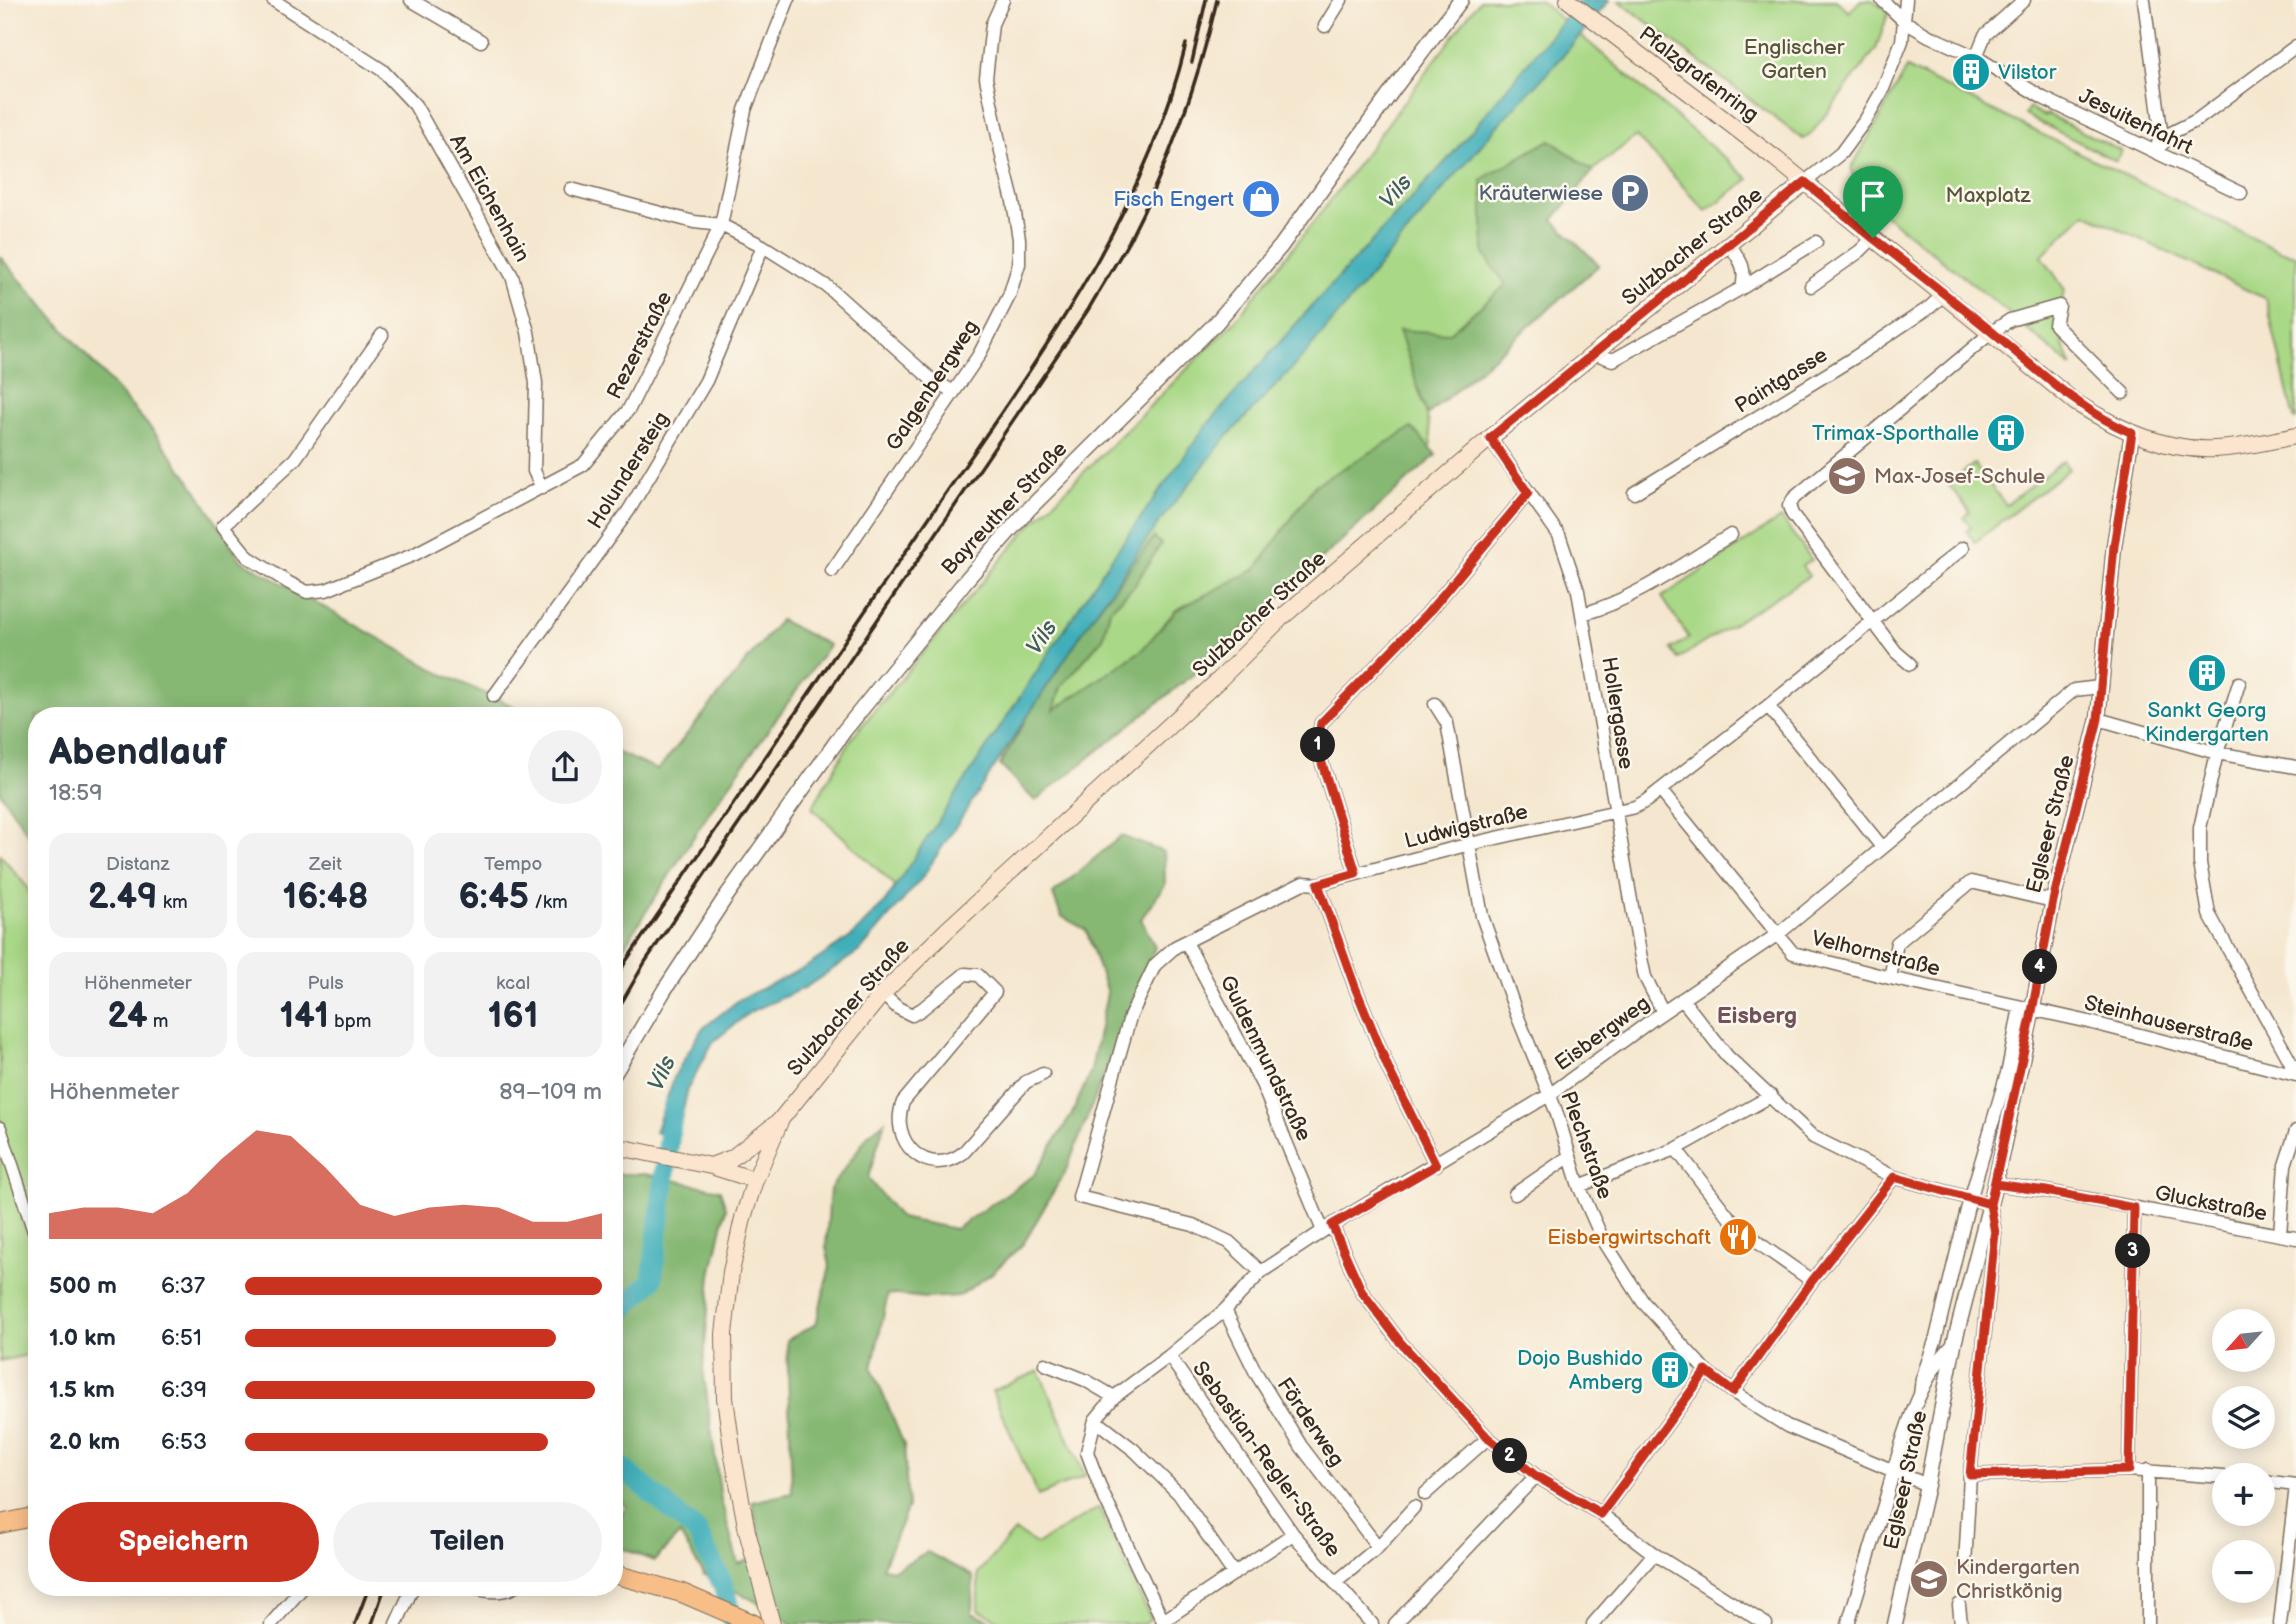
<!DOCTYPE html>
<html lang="de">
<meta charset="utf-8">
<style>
:root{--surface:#fff;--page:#f2f2f3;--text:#1f2937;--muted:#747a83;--accent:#c8321e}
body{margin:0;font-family:"Balsamiq Sans",sans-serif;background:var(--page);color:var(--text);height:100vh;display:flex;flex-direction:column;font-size:26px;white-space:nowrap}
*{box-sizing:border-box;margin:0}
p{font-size:23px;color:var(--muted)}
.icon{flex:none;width:38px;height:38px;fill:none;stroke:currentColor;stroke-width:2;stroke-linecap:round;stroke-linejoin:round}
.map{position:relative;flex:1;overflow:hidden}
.sheet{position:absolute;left:28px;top:707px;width:595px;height:889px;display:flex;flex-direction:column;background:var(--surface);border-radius:28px;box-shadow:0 4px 18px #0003}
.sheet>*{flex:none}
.needle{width:46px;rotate:243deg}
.controls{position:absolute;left:2212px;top:1309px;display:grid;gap:14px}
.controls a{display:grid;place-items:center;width:63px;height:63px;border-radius:50%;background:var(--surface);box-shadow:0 4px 18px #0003;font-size:35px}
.pin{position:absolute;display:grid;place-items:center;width:60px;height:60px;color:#fff;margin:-72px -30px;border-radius:50% 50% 50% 0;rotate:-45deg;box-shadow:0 0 7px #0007}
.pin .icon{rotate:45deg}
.km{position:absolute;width:35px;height:35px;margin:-18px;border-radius:50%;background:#222;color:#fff;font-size:19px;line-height:35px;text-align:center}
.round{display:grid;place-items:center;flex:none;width:74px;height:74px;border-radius:37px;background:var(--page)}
.summary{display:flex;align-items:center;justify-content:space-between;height:119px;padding:0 21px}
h1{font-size:38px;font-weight:700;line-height:52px}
.figures{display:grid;grid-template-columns:repeat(3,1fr);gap:10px;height:119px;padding:7px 21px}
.figures div{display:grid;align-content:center;border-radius:18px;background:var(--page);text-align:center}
.figures b{font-size:35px;font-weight:700}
.figures small{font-size:19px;font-weight:400}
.figures p{font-size:19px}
.chart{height:196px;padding:14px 21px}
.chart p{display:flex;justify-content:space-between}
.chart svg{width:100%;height:126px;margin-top:7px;fill:var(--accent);opacity:.7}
.cta{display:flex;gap:14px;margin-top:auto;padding:14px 21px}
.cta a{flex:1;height:80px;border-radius:42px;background:var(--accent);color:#fff;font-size:28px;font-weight:700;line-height:80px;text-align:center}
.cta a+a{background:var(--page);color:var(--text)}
ul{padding:0 21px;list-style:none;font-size:23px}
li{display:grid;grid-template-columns:112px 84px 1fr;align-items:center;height:52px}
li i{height:18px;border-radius:9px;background:var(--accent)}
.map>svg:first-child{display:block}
.green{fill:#a9d886;stroke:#728152;stroke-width:2}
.forest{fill:#86b873;stroke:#607148;stroke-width:2}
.water{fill:#3fafb9;stroke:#3d6c6c;stroke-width:2}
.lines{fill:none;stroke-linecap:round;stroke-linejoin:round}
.river{stroke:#3fafb9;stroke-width:21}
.minor-casing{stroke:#7c6c5c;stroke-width:15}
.tertiary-casing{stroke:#7c6c5c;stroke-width:17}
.secondary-casing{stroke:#7c6c5c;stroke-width:18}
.primary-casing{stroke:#7c6c5c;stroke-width:20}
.minor{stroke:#fff;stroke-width:12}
.tertiary{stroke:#fff;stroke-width:14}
.secondary{stroke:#fce5cf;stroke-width:16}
.primary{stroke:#f7be88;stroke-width:18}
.rail{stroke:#3b2a1e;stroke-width:3.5}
.route-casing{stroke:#fff;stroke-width:14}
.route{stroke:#c8321e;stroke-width:9}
.labels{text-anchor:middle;stroke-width:5;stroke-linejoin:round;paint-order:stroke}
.park-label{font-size:21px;fill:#565638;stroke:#fbf7ec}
.culture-label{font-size:21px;fill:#0d838f;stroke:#fbf7ec;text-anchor:end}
.street-label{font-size:21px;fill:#3b2a1e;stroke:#fbf7ec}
.service-label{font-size:21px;fill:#4e5e75;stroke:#fbf7ec;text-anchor:end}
.shop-label{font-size:21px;fill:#366cbe;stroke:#fbf7ec;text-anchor:end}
.education-label{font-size:21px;fill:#785e54;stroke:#fbf7ec;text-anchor:start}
.food-label{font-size:21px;fill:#c56008;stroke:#fbf7ec;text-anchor:end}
.water-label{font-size:23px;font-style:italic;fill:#3d5f5c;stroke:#fbf7ec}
.neighbourhood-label{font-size:23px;font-weight:bold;fill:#71515a;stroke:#fbf7ec}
</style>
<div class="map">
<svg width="2296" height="1624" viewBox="0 0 2296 1624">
<rect width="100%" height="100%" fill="#fbf7ec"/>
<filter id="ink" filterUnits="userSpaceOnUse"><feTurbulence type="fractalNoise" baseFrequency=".0143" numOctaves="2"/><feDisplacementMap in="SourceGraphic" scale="14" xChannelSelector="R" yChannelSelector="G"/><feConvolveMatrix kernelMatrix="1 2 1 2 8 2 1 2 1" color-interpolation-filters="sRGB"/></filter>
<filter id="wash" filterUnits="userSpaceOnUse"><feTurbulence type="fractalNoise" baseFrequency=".00686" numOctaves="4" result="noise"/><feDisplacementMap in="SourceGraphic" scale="28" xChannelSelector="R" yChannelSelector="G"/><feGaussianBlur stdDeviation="1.57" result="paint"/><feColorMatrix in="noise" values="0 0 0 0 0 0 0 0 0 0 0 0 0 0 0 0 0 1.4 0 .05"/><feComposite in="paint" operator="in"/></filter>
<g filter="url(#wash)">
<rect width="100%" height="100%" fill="#f5e7cf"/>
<path class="green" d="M1480 0H1539L1749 179 1706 211 1636 136 1593 170 1553 220 1599 265 1427 415 1432 444 1037 795 992 749 901 891 812 808 853 736 1027 529 1234 322 1330 201Z
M1836 0 1849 12 1861 0H1872L1889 11 1876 49 1810 135 1803 139 1619 1Z
M1907 68 2279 251 2296 255V420H2294L2266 299 2085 213 2042 256 2065 290 2055 325 2072 367 1999 305 1859 194 1851 169Z
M2029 108 2045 116 2047 114 2121 151 2116 161 2025 115Z
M2063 461 2069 469 1975 542 1966 531 1971 527 1964 518 1970 512 1948 484 1974 464 2006 505Z
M1781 518 1812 560 1802 566 1809 576 1678 659 1671 649 1689 638 1662 597Z
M0 854 27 887 37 916V1353L0 1361Z
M1039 1371 1085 1476 1038 1496 992 1391Z
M1099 1508 1151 1619 1145 1624H1007L978 1610V1573L1015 1531 1037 1544Z"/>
<path class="forest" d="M1550 140 1593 171 1553 220 1599 265 1427 415 1399 330 1449 333 1506 285 1484 254 1482 179Z
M0 257 154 432 191 482 241 560 442 674 535 716H37V848L0 792Z
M1412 428 1436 455 1195 673 1035 801 1000 765 1032 709 1093 616 1154 537 1161 544 1134 586 1110 610 1103 638 1061 687 1054 710 1142 650 1176 610 1256 569 1315 485Z
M780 620 829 645 709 813 614 962V751L658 770Z
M1121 836 1164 852 1165 885 1141 919 1155 947 1067 1168 1023 1244 991 1274 959 1296 926 1298 888 1294 872 1368 904 1445 908 1507 882 1568 894 1570 927 1552 973 1576 972 1613 997 1624H791L774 1611 703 1574 680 1534 654 1561 614 1545V1526L626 1506 614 1498V1174H645L720 1190 726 1208 711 1275 703 1369 721 1500 738 1564 764 1554 752 1502 792 1493 787 1340 816 1324 830 1266 826 1247 830 1189 869 1134 885 1121 868 1178 900 1218 955 1229 1034 1175 1072 1114 1091 1071 1107 993 1086 930 1061 916 1053 894Z"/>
<path class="water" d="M1580 0H1610L1555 65 1498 125 1300 360 1225 439 1160 521 1093 616 922 878 861 950 806 987 750 1012 713 1042 688 1088 677 1138 655 1132 675 1075 702 1029 740 999 806 967 852 936 885 902 1104 569 1206 426 1310 308 1448 159Z"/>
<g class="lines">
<path class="river" d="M614 1319 652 1280 673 1107
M614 1461 697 1532 723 1585 734 1624"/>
</g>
</g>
<g filter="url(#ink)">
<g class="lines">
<defs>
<path id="minor" d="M273 0 382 70 415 105 512 276 528 332 536 383 534 471 542 488
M411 0 481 41
M1882 0 1905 22 1929 36 1976 57 2043 98 2241 193
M2144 0 2161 130 2157 149
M1325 26 1341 0
M1976 57 1985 35 2024 0
M2156 152 2171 133 2197 120 2296 46
M1805 182 1841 153 1866 119 1882 91 1902 41 1906 0
M571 189 694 222 721 225 763 246 828 287 931 379 954 392
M1811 286 1860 251 1873 238
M1742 288 1816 242
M382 335 295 459 223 526 248 557 289 583 307 592 326 590 413 555 583 465 629 409 721 225 745 110 788 0
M1593 353 1613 360 1742 288C1747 267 1740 260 1728 243
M1490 438 1559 535 1578 591 1640 953 1645 977 1663 1012
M1634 493 1855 357 1930 307 1944 294
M832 571 979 355 1009 296 1019 264V239L1013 201 1003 161 986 78 992 24 1003 0
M1583 614C1636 599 1684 563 1731 535
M1910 664 1896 652 1792 514 1789 506 1794 498 1992 332 2010 320 2059 306 2055 325 2123 393
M2239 683 2217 753 2200 828V863L2209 914 2296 1072
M494 696 629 510 706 381 763 246
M1435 704 1447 723 1482 916 1517 1015 1556 1111 1579 1186 1602 1238 1643 1302 1706 1371 1733 1392 1787 1426 1927 1485
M1768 706 1882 847
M2098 719 2217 753 2296 767
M1660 790 1793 953 1890 978 2085 1021 2296 1075
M1356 873 1317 747 1321 723 1427 614 1528 493
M1318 884 1355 987 1389 1070 1436 1165
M1186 942 1262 1084 1323 1231
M1890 978 1897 943 1971 882 2053 901
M882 994 898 1008 912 1015 922 1009 965 974 978 975 995 992 903 1102C888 1141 927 1180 963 1153L1026 1082 1043 1074
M1682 999 1727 1056 1813 1137 1894 1177 1990 1204 1995 1233 1970 1475 1965 1565
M0 1128 37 1241
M1676 1149 1728 1216 1764 1247 1812 1281
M1995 1184 2046 1191 2296 1238
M1579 1186 1676 1149 1771 1096
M1515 1194 1570 1156
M1332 1225 1362 1292 1400 1342 1488 1438 1536 1476 1601 1514 1654 1554 1766 1624
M2280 1235 2285 1165 2296 1131
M1261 1272 1229 1242 1193 1225 1079 1197 1130 1017 1155 965 1175 947 1303 883 1318 884 1470 844 1635 807 1646 801 1768 706 1963 548
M1225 1310 1256 1373 1301 1446 1378 1547
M1169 1356 1293 1534 1372 1624
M1045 1364 1085 1380 1114 1397
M1733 1392 1812 1281 1894 1177
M1920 1395 1922 1379 1936 1338 1967 1210 2008 1070 2020 1007
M1095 1420 1134 1450 1179 1494 1234 1574
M2129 1470 2134 1208
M2148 1470V1624
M1970 1475 2129 1470 2224 1477
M2263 1481 2296 1485
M1425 1494 1488 1438
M1601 1514 1706 1371
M1293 1534 1163 1621 1102 1492 1087 1452 1095 1420 1114 1397 1169 1356 1225 1310 1261 1272 1332 1225 1549 1095 1656 1017 1778 934 2074 690 2100 687
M1335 1583 1378 1547 1414 1507
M471 1587C486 1592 500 1594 514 1587
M1959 1605 1961 1624
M271 1624 303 1587
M396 1624 413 1587
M1395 1624 1536 1476
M1593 1624 1654 1554
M1848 1624C1860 1584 1872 1545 1884 1505 1898 1455 1916 1379 1954 1344
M2280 1624 2296 1486"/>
<path id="tertiary" d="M614 1074 665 989 725 898 844 731 967 579 1028 510 1216 323 1281 246 1395 87 1461 0
M1895 1624 1927 1485 1954 1344 1995 1184 2030 1022 2053 901 2098 719 2114 546 2132 433"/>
<path id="secondary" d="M1568 0 1776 159 2076 403C2116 428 2166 452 2215 449 2242 448 2269 441 2296 436
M614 1146 711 1166 755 1180
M711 1166 732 1158 778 1122
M772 1624 747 1531 733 1456 725 1398 724 1334 731 1272 743 1218 755 1180 781 1119 882 994 947 930 1220 679 1280 619 1490 438 1805 182"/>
<path id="primary" d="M0 1524 37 1516
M614 1574 682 1593 754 1624"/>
</defs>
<use href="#minor" class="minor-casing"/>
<use href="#tertiary" class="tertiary-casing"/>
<use href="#secondary" class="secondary-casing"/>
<use href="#primary" class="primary-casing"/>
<use href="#minor" class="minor"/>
<use href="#tertiary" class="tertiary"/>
<use href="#secondary" class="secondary"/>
<use href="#primary" class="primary"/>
<path class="rail" d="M1192 62 1206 0
M614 983 626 961C726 815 826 669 926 522 1027 374 1143 222 1186 44
M614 1016 645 962 1088 310C1101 287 1116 264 1129 241 1168 165 1198 83 1217 0
M355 1624 369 1587
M372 1624 385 1587"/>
</g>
</g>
<g class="lines" filter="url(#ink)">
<defs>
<path id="route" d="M1873 238 1805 182 1490 438 1528 493 1427 614 1321 723 1317 747 1356 873 1318 884 1355 987 1389 1070 1436 1165 1332 1225 1362 1292 1400 1342 1488 1438 1536 1476 1601 1514 1706 1371 1733 1392 1812 1281 1894 1177 1990 1204 1995 1184 2046 1191 2134 1208 2129 1470 1970 1475 1995 1233 1990 1204 2030 1022 2053 901 2098 719 2114 546 2132 433C2077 409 2038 370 1992 332 1953 300 1913 269 1873 238"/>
</defs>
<use href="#route" class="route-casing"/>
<use href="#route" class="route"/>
</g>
<defs>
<symbol id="building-disc" viewBox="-11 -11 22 22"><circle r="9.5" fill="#0f9aa8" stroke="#fbf7ec"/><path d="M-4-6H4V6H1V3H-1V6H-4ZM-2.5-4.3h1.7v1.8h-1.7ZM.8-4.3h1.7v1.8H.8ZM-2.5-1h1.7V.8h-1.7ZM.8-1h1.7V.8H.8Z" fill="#fff"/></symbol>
<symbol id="parking-disc" viewBox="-11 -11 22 22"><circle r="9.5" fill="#5c6f8a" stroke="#fbf7ec"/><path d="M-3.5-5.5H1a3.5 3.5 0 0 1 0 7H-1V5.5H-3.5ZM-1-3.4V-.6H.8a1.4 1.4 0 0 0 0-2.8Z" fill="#fff"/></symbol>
<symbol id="shop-disc" viewBox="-11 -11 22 22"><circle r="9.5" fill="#3f7fe0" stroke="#fbf7ec"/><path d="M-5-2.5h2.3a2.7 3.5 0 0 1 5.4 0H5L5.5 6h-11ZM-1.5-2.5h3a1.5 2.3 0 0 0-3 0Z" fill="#fff"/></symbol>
<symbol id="school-disc" viewBox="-11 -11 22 22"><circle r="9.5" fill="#8d6e63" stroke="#fbf7ec"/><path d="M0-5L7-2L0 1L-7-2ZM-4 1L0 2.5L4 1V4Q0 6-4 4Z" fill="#fff"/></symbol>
<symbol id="restaurant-disc" viewBox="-11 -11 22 22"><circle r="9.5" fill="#e8710a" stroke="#fbf7ec"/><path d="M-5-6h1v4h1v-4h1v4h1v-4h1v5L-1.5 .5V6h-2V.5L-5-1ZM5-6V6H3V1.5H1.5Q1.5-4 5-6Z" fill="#fff"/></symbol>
</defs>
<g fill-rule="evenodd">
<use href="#building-disc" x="1949" y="50" width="44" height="44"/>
<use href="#parking-disc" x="1608" y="171" width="44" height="44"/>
<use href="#shop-disc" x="1239" y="177" width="44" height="44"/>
<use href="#building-disc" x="1984" y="411" width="44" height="44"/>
<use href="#school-disc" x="1825" y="454" width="44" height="44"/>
<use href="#building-disc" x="2185" y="651" width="44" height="44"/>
<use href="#restaurant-disc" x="1716" y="1215" width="44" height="44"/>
<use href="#building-disc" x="1648" y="1348" width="44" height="44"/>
<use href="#school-disc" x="1907" y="1557" width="44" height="44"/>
</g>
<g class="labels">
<g class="park-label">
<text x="1794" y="54">Englischer<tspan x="1794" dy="24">Garten</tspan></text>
<text x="1988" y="202">Maxplatz</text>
</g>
<g class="culture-label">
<text x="1998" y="79" text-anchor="start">Vilstor</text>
<text x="1979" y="440">Trimax-Sporthalle</text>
<text x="2207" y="717" text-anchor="middle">Sankt Georg<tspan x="2207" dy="24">Kindergarten</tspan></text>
<text x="1643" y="1365">Dojo Bushido<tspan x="1643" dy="24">Amberg</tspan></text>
</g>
<g class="street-label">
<text transform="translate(1699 74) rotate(37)" y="7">Pfalzgrafenring</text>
<text transform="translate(2136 121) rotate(26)" y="7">Jesuitenfahrt</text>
<text transform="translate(490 198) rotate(61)" y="7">Am Eichenhain</text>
<text transform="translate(1692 246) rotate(-39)" y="7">Sulzbacher Straße</text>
<text transform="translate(639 345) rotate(-63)" y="7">Rezerstraße</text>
<text transform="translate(1781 380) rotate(-32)" y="7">Paintgasse</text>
<text transform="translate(932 385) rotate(-57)" y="7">Galgenbergweg</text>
<text transform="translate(628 470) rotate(-58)" y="7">Holundersteig</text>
<text transform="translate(1004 508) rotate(-47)" y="7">Bayreuther Straße</text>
<text transform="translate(1259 614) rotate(-43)" y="7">Sulzbacher Straße</text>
<text transform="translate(1618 713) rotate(81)" y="7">Hollergasse</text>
<text transform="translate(2050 824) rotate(-76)" y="7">Eglseer Straße</text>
<text transform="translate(1466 826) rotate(-14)" y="7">Ludwigstraße</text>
<text transform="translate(1876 953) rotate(14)" y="7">Velhornstraße</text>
<text transform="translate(848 1007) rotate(-49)" y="7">Sulzbacher Straße</text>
<text transform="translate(2169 1023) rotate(14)" y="7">Steinhauserstraße</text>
<text transform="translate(1602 1033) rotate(-36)" y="7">Eisbergweg</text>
<text transform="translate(1266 1058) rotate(64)" y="7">Guldenmundstraße</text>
<text transform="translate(1587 1145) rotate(70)" y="7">Plechstraße</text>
<text transform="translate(2211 1203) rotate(11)" y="7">Gluckstraße</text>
<text transform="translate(1311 1422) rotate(56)" y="7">Förderweg</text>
<text transform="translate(1267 1459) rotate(54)" y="7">Sebastian-Regler-Straße</text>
<text transform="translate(1905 1480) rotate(-78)" y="7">Eglseer Straße</text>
</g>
<g class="service-label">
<text x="1603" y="200">Kräuterwiese</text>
</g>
<g class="shop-label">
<text x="1234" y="206">Fisch Engert</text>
</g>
<g class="education-label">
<text x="1874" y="483">Max-Josef-Schule</text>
<text x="1956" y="1574">Kindergarten<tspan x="1956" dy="24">Christkönig</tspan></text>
</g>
<g class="food-label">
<text x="1711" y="1244">Eisbergwirtschaft</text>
</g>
<g class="water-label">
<text transform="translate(1395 191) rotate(-49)" y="8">Vils</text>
<text transform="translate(1041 637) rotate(-56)" y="8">Vils</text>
<text transform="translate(661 1073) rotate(-65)" y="8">Vils</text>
</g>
<g class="neighbourhood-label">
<text x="1757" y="1023">Eisberg</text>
</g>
</g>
</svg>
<div class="controls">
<a><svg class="needle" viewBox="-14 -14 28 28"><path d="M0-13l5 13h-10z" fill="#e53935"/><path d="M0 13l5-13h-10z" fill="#747a83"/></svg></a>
<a><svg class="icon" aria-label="layers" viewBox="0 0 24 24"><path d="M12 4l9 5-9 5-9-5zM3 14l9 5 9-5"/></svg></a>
<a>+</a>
<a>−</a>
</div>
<div class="pin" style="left:1873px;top:238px;background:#1e9e55"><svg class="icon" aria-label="arrive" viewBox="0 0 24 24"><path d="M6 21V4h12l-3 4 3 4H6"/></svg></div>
<b class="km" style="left:1318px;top:745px">1</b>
<b class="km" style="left:1510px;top:1456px">2</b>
<b class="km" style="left:2133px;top:1251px">3</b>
<b class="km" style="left:2040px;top:967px">4</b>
<section class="sheet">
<div class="summary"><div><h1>Abendlauf</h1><p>18:59</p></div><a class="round"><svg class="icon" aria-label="share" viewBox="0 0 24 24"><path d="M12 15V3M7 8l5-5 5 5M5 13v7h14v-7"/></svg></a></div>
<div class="figures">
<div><p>Distanz</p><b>2.49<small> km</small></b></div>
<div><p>Zeit</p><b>16:48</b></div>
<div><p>Tempo</p><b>6:45<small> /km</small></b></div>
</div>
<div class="figures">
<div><p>Höhenmeter</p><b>24<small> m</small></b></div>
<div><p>Puls</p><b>141<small> bpm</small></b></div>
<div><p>kcal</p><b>161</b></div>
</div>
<div class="chart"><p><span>Höhenmeter</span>89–109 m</p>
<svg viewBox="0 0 160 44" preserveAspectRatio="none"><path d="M0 44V35L10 33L20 33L30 35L40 28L50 16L60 6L70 8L80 19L90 32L100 36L110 33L120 32L130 33L140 38L150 38L160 35V44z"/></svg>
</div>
<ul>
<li><b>500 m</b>6:37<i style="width:100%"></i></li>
<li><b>1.0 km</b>6:51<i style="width:87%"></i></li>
<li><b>1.5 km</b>6:39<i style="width:98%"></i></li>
<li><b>2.0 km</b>6:53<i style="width:85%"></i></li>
</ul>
<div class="cta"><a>Speichern</a><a>Teilen</a></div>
</section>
</div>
